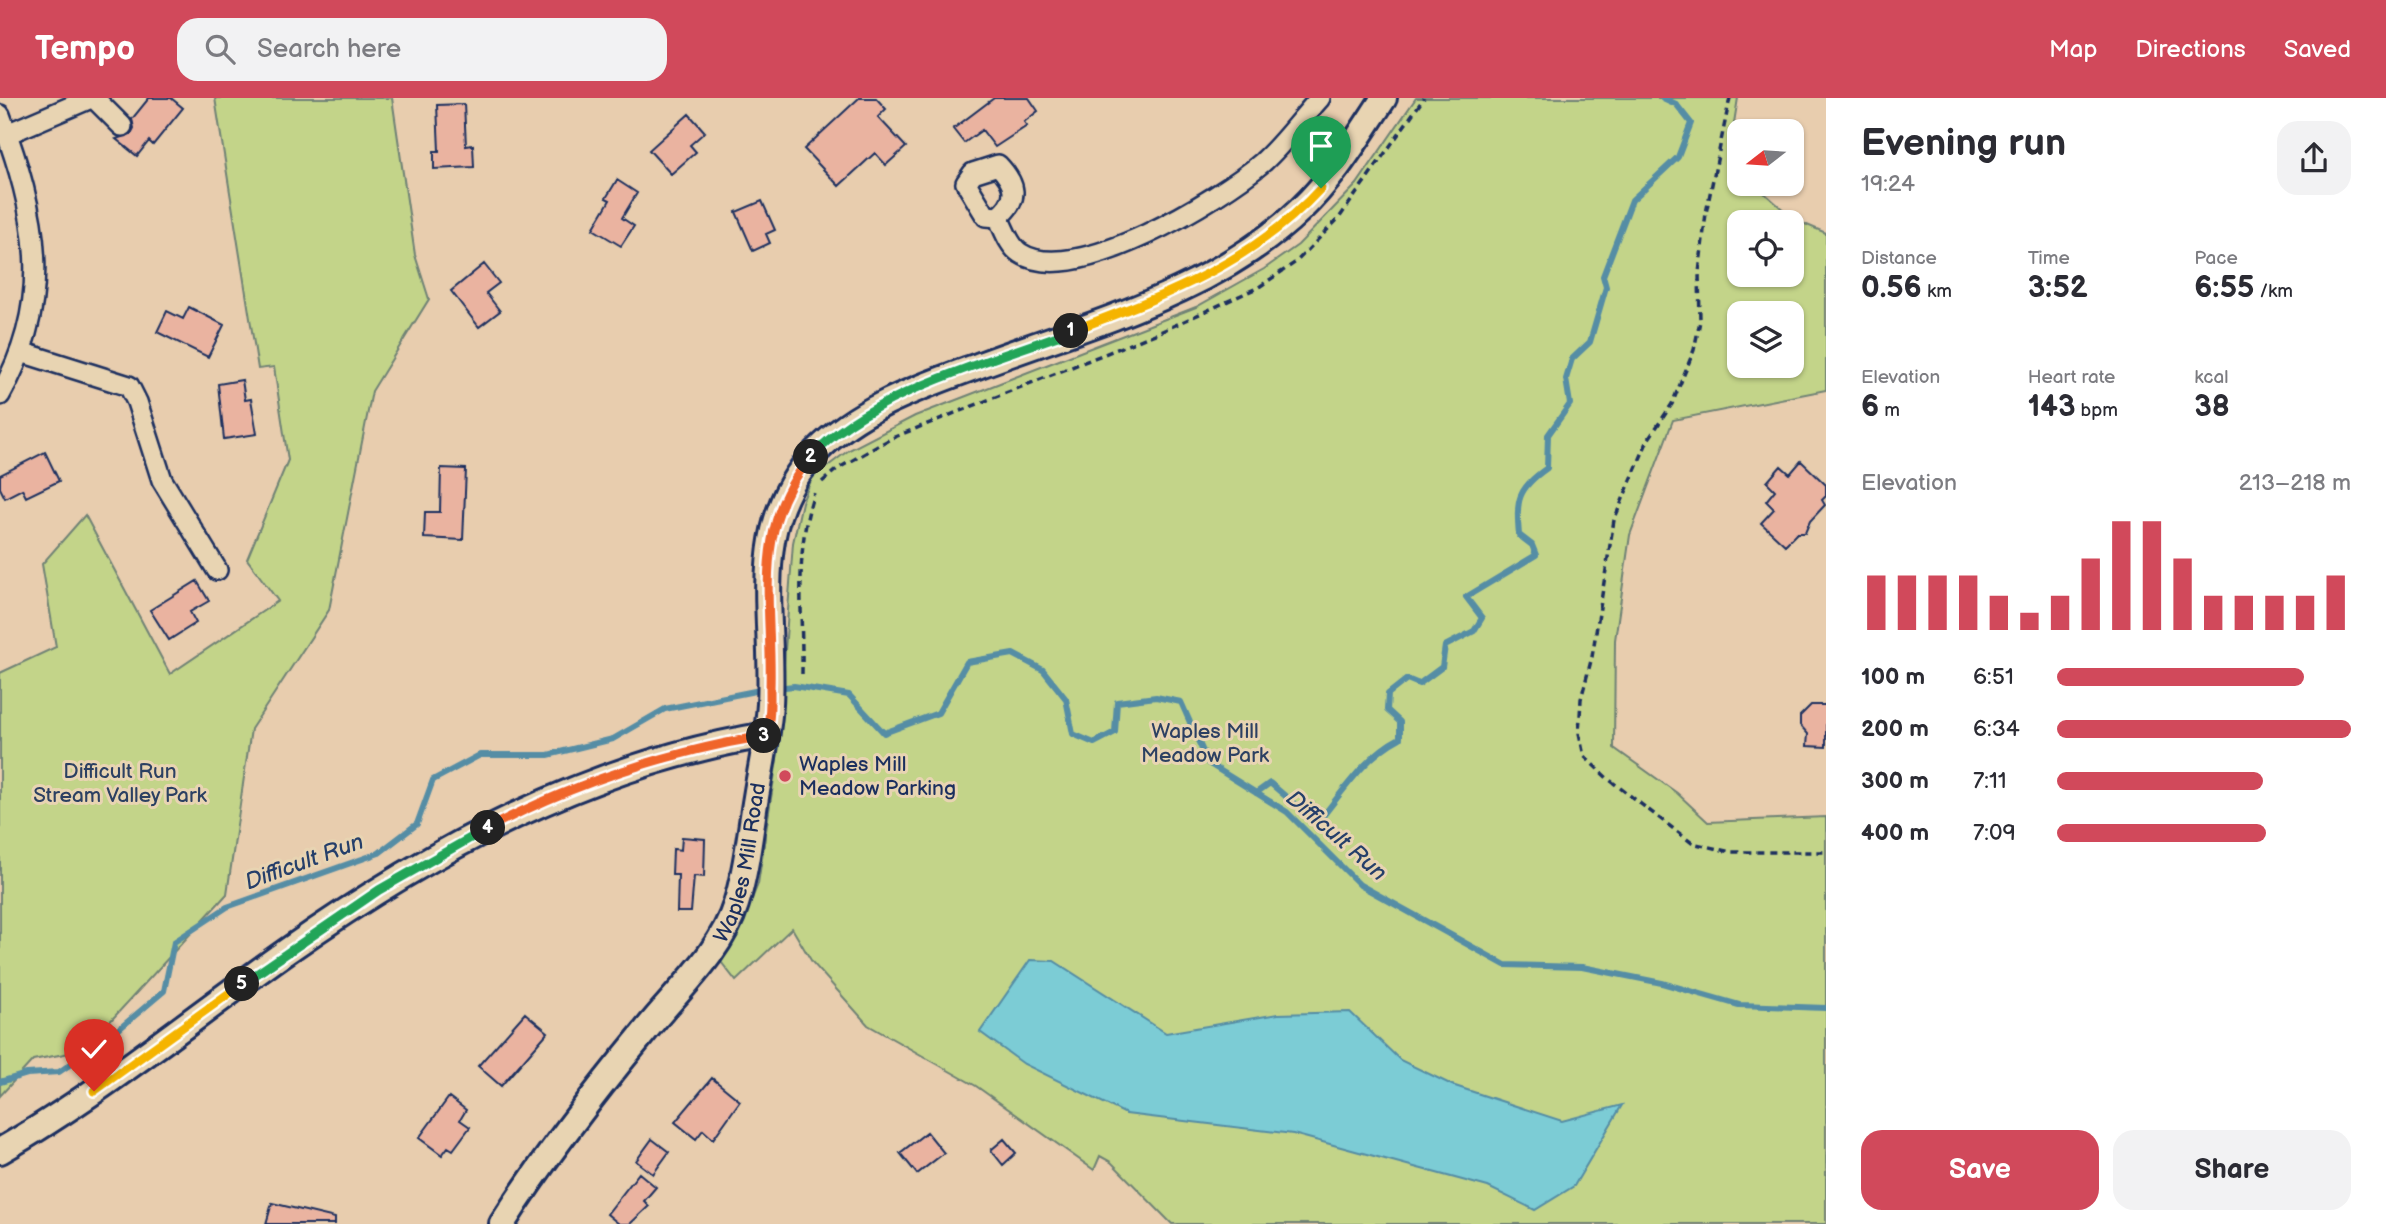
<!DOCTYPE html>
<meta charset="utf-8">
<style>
:root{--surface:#fff;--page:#f2f2f3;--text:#2b2b33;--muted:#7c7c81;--accent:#d1495b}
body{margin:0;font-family:"Balsamiq Sans",sans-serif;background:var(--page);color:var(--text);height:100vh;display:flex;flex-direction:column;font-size:26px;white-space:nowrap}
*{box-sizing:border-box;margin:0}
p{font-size:23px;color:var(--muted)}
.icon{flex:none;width:38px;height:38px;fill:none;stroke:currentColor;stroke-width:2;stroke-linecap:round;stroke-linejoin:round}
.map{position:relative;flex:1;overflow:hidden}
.side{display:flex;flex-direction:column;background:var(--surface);width:560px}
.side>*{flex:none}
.needle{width:46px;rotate:253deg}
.buttons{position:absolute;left:1727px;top:21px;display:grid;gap:14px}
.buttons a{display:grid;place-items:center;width:77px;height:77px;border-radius:14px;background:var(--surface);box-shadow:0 2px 5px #0004;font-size:35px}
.pin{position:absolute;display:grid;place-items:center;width:60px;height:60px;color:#fff;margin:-72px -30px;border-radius:50% 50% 50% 0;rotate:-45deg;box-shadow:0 0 7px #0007}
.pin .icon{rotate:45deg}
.km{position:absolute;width:35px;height:35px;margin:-18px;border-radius:50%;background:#222;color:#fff;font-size:19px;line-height:35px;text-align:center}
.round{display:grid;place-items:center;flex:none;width:74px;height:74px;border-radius:21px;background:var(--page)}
.head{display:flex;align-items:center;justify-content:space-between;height:119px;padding:0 35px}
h1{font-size:38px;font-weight:800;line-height:52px}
.stats{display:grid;grid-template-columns:repeat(3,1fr);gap:10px;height:119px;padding:7px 35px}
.stats div{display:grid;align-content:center}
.stats b{font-size:30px;font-weight:800}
.stats small{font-size:19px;font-weight:400}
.stats p{font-size:19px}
.chart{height:196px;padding:14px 35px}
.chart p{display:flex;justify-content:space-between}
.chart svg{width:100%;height:126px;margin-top:7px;stroke:var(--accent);stroke-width:6}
.action{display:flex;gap:14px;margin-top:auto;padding:14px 35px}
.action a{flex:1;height:80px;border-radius:21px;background:var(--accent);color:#fff;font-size:28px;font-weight:800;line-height:80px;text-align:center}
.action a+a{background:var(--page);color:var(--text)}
ul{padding:0 35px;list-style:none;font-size:23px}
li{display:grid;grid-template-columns:112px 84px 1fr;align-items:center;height:52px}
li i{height:18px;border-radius:9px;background:var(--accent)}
header{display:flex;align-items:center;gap:42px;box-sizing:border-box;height:98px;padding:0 35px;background:var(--accent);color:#fff}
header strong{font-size:33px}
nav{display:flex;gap:38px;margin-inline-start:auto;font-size:24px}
.search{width:490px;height:63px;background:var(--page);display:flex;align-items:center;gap:18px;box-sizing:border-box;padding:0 24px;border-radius:21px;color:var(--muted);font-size:26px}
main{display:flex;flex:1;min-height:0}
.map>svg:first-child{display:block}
.green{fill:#c3d489;stroke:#6f8274;stroke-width:2;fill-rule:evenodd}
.water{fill:#7bccd5;stroke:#558da5;stroke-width:2}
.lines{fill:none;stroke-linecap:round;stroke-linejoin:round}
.stream{stroke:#558da5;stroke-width:6}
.building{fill:#eab3a0;stroke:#1b2f5e;stroke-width:2}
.minor-casing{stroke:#1b2f5e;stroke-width:24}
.major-casing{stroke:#1b2f5e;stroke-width:30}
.path{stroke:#1b2f5e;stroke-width:3.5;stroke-dasharray:7 5;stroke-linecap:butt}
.minor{stroke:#e8d4b2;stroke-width:19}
.major{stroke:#e8d4b2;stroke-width:24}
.split-1-casing{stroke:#fff;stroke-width:14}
.split-2-casing{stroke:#fff;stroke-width:14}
.split-3-casing{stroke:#fff;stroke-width:14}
.split-4-casing{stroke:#fff;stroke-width:14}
.split-5-casing{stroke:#fff;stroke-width:14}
.split-6-casing{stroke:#fff;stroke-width:14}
.split-1{stroke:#f5b400;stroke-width:9}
.split-2{stroke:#22a559;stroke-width:9}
.split-3{stroke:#f0652b;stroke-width:9}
.split-4{stroke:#f0652b;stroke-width:9}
.split-5{stroke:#22a559;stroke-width:9}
.split-6{stroke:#f5b400;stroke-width:9}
.poi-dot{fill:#d1495b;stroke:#e8d4b2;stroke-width:2.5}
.labels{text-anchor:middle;stroke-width:6;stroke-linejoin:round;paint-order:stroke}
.park-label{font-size:21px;fill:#2c4062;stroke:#e8d4b2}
.poi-label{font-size:21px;fill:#1b2f5e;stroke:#e8d4b2;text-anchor:start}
.street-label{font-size:21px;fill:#1b2f5e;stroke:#e8d4b2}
.water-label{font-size:23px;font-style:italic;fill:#253f6a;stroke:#e8d4b2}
</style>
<header>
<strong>Tempo</strong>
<div class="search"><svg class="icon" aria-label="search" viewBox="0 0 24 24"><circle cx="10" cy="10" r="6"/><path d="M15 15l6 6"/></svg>Search here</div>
<nav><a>Map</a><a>Directions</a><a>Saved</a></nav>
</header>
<main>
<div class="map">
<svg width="1826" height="1126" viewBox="0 0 1826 1126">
<rect width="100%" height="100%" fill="#e8cdae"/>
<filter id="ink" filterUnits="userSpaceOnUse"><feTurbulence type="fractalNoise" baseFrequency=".0143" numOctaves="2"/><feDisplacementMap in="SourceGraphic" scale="14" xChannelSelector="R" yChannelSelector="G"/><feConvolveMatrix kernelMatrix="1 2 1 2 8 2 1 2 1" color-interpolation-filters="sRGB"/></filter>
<g filter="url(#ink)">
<path class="green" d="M215 0H392L415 157 429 201 372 293 329 512 251 631 227 796 104 930 80 953 33 962 0 998V575L56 549 42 466 85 417 170 576 278 503 247 461 288 362 274 269 258 271Z
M1416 0H1738L1728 62 1739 72 1740 86H1754L1795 122 1826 135V292L1673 322 1630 437 1615 542 1614 650 1677 695 1708 724 1826 719V1126H1172L1111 1064 1100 1058 1094 1072 976 988 868 927 812 864 792 830 736 883 718 860 742 825 758 786 777 661 793 445 802 404 812 380 849 352 915 318 1196 209 1264 171 1298 147 1357 86ZM1740 124H1792V177H1740ZM1740 215H1792V268H1740Z"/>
<path class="water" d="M1030 862 1054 863 1166 935 1278 916 1350 914 1400 962 1452 987 1562 1023 1622 1007 1574 1088 1535 1112 1488 1089 1293 1036 1126 1016 1024 966 980 934Z"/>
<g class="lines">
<path class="stream" d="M776 590 794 588 849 597 884 635 938 615 967 564 1013 556 1043 572 1066 601 1073 636 1094 645 1115 634 1117 604 1156 599 1181 604 1208 665 1287 714 1360 787 1505 867 1582 869 1662 885 1739 907 1826 910
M1256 695 1270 685 1297 708 1323 718C1346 689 1367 657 1400 640V624L1387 612 1388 596 1407 581 1419 586 1442 569 1445 548 1474 533 1482 520 1466 499 1536 457 1532 447 1519 437C1516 402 1517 391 1547 370L1548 337 1570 306 1566 281 1572 261 1590 244 1606 189 1603 178 1632 102 1678 59 1691 25 1676 6 1663 0
M0 984 27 976 59 974 106 942 164 893 174 844 227 809 379 755 417 726 433 682 480 657H548L613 641 665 611 765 591"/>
</g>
<path class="building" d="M149 0H171L183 10 153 47 149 43 137 58 116 41 131 36 134 30 132 21Z
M859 0H876L886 11 878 19 906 49 886 67 875 55 839 88 804 51Z
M994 0H1029L1038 13 1024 24 1027 28 995 49 982 32 964 45 953 31Z
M464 6 466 48 473 47 474 69 434 71V53H439L437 7Z
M689 16 705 34 690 47 696 54 671 76 649 52Z
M617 82 637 95 622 120 634 128 621 148 593 131 610 102 606 100Z
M762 103 775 132 766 136 770 145 753 153 736 114Z
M484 166 499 185 486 195 500 213 479 229 451 193Z
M189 209 224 227 208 259 157 234 167 213 183 221Z
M242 282 245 302 251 301 257 336 224 341 218 286Z
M45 354 59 383 26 399 22 391 5 400 0 390V377Z
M1801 363 1826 387V398L1822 402 1825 407 1810 423 1805 435H1797L1785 447 1761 425 1774 411 1766 403 1775 392 1767 384 1781 368 1790 376Z
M441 370 466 371 463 442 424 440 425 414H440Z
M197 483 209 503 190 514 196 525 169 542 150 512Z
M1811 607H1826V649L1807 648 1808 636 1800 627V618Z
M682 739 705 741 704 779 694 778 691 814H677L678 777H672L673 751 681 752Z
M525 915 548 934 501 988 478 968Z
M712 980 740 1003 713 1041 703 1032 696 1041 675 1024Z
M449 999 466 1012 460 1022 470 1029 453 1052 448 1049 442 1057 419 1040Z
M927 1034 944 1055 917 1076 900 1055Z
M652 1041 669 1054 653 1076 636 1063Z
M1004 1041 1016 1055 1003 1067 991 1052Z
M639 1075 656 1089 644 1103 649 1108 630 1126H619L607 1116Z
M272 1105 335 1120V1126H266Z"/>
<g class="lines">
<defs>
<path id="minor" d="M94 0 122 28
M0 17C37 116 55 201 0 297
M7 36 91 0
M998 67C1016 86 1020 101 998 119L986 118 966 85 973 75Z
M998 119C1004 131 1009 148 1020 155 1074 191 1221 100 1263 64 1284 45 1301 21 1320 0
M21 254 129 288 137 304 162 382 217 472"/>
<g id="major">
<path d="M0 1053C101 995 192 920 287 853 432 751 590 666 766 637"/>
<path id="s1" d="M502 1126C545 1058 595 994 646 932 677 893 721 855 736 806 747 771 750 734 756 699 761 668 768 637 770 606 775 515 746 428 816 354 859 309 923 288 980 267 1089 226 1214 195 1300 112 1334 80 1358 39 1384 0"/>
</g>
</defs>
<use href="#minor" class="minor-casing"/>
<use href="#major" class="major-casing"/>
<path class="path" d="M1730 0 1706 115 1699 175 1700 223 1694 252 1672 306 1648 342 1614 422 1592 559 1581 601 1579 635 1584 658 1607 680 1692 745 1731 754H1826
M822 384 837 371 892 340 1160 234 1259 189 1296 164 1339 120 1424 0
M802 576C803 515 794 454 814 395"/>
<use href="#minor" class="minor"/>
<use href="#major" class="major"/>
</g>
</g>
<g class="lines" filter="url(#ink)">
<defs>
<path id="split-1" d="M1071 233C1166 197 1250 167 1321 90"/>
<path id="split-2" d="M811 359C868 295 991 263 1071 233"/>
<path id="split-3" d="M764 638C771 628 770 605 770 591 773 507 750 430 811 359"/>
<path id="split-4" d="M488 730C575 685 667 654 764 638"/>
<path id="split-5" d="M242 886 379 792 488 730"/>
<path id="split-6" d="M94 993 242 886"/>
</defs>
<use href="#split-1" class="split-1-casing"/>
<use href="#split-2" class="split-2-casing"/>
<use href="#split-3" class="split-3-casing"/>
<use href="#split-4" class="split-4-casing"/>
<use href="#split-5" class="split-5-casing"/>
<use href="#split-6" class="split-6-casing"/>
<use href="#split-1" class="split-1"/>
<use href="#split-2" class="split-2"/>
<use href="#split-3" class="split-3"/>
<use href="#split-4" class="split-4"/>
<use href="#split-5" class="split-5"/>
<use href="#split-6" class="split-6"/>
</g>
<circle class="poi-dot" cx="785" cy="678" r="7"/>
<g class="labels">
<g class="park-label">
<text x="1205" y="640">Waples Mill<tspan x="1205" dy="24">Meadow Park</tspan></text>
<text x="120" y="680">Difficult Run<tspan x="120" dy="24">Stream Valley Park</tspan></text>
</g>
<g class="poi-label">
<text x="799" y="673">Waples Mill<tspan x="799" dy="24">Meadow Parking</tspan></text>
</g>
<g class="street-label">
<text dy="7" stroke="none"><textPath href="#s1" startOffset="439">Waples Mill Road</textPath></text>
</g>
<g class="water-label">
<text transform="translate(1337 737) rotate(41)" y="8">Difficult Run</text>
<text transform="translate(304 763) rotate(-20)" y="8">Difficult Run</text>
</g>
</g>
</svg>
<div class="buttons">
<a><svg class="needle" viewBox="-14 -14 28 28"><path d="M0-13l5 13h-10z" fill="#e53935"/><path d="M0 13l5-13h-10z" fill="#7c7c81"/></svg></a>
<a><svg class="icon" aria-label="locate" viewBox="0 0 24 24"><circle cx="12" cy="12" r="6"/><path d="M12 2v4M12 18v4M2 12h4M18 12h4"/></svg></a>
<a><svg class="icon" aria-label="layers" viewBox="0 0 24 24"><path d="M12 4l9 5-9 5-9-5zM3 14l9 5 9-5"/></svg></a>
</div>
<div class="pin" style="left:1321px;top:90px;background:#1e9e55"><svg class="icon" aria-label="arrive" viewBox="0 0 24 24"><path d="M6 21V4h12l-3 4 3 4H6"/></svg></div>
<div class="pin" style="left:94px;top:993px;background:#d93025"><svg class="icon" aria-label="check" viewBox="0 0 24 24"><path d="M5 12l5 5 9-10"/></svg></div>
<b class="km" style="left:1071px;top:233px">1</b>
<b class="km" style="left:811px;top:359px">2</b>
<b class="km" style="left:764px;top:638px">3</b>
<b class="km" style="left:488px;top:730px">4</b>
<b class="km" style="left:242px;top:886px">5</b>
</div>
<section class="side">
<div class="head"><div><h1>Evening run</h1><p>19:24</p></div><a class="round"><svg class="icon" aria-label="share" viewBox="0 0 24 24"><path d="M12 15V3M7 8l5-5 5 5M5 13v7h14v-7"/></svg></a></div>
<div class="stats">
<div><p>Distance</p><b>0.56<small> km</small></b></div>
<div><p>Time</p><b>3:52</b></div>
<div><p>Pace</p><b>6:55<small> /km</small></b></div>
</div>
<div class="stats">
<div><p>Elevation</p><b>6<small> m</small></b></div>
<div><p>Heart rate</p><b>143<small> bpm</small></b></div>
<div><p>kcal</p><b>38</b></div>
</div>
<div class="chart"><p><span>Elevation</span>213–218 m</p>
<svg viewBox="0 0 160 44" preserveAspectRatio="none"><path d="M5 44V25M15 44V25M25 44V25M35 44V25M45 44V32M55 44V38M65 44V32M75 44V19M85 44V6M95 44V6M105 44V19M115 44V32M125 44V32M135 44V32M145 44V32M155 44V25"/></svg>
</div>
<ul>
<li><b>100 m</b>6:51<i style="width:84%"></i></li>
<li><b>200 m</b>6:34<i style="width:100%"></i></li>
<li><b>300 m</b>7:11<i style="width:70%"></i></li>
<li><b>400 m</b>7:09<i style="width:71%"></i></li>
</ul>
<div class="action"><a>Save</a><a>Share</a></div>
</section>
</main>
